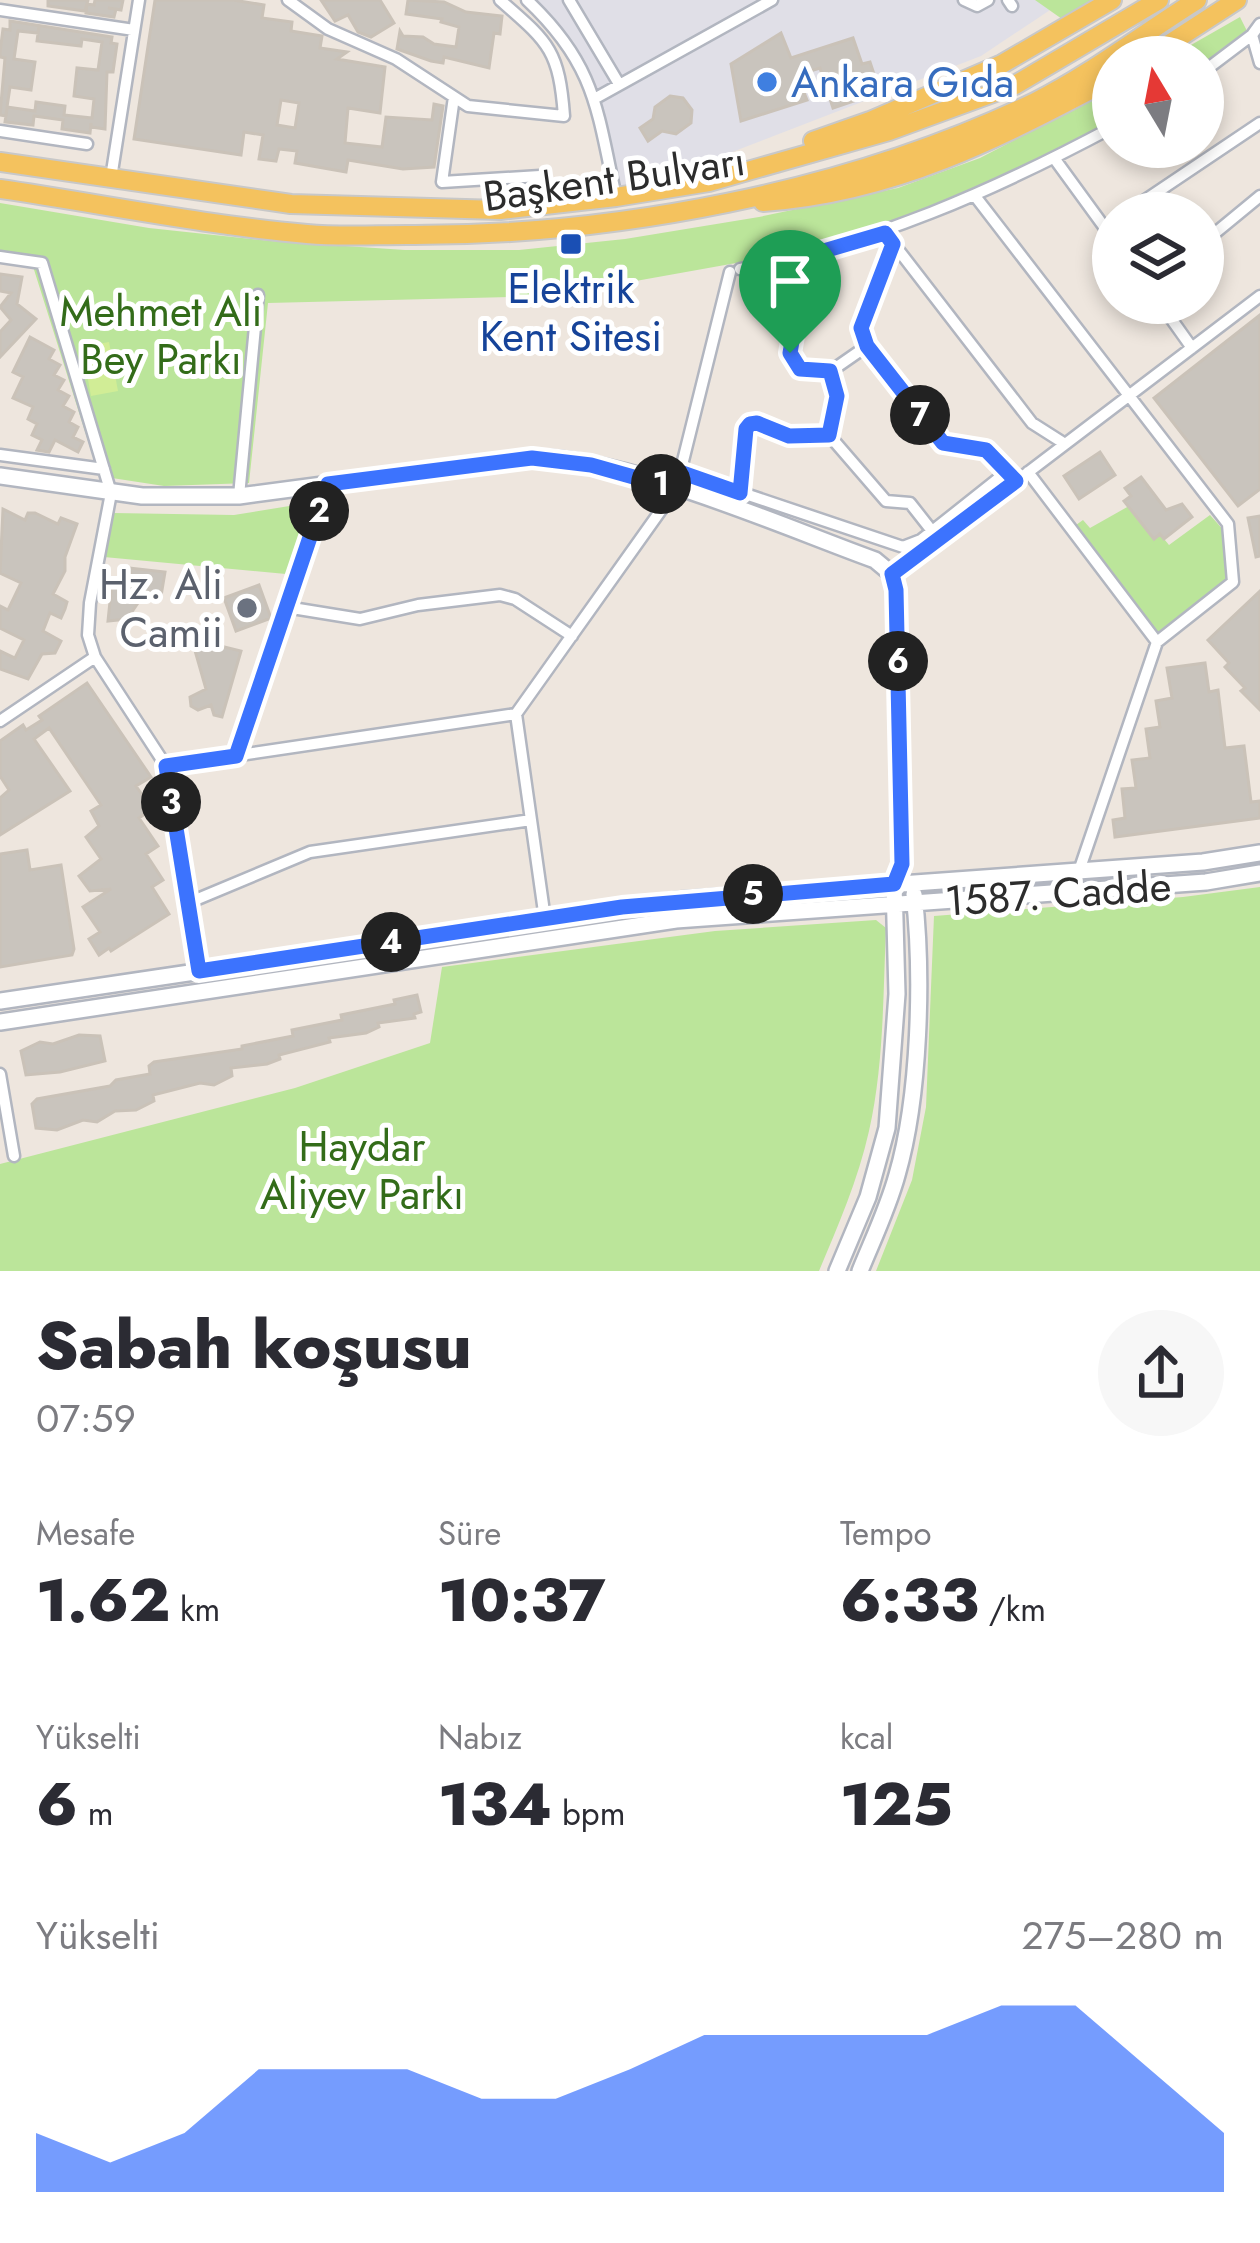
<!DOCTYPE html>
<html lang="tr">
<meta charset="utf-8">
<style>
:root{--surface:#fff;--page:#f7f7f7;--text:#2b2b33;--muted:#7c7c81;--accent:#3c73fe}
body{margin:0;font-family:Jost,sans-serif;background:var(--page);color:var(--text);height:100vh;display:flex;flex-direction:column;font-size:45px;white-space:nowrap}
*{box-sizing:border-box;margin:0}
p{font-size:39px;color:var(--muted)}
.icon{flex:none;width:66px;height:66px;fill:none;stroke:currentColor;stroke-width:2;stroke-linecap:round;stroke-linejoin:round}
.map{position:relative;height:1271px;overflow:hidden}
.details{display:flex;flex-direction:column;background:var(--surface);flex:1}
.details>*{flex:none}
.needle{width:78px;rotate:350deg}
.tools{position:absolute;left:1092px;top:36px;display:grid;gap:24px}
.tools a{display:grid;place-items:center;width:132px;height:132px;border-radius:50%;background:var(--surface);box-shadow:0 6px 18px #0003;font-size:60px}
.pin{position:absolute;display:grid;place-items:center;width:102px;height:102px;color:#fff;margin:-123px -51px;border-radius:50% 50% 50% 0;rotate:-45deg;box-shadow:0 0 12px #0007}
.pin .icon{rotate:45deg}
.km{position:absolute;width:60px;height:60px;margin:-30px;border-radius:50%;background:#222;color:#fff;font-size:33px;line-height:60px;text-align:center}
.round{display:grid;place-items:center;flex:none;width:126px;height:126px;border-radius:63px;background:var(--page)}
.overview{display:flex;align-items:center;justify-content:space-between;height:204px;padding:0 36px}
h1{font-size:66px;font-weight:800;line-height:90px}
.figures{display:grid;grid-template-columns:repeat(3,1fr);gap:18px;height:204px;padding:12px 36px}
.figures div{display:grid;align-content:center}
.figures b{font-size:60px;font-weight:800}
.figures small{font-size:33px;font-weight:400}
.figures p{font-size:33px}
.chart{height:336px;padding:24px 36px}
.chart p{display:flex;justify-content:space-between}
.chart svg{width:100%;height:216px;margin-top:12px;fill:var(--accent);opacity:.7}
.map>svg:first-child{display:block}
.industrial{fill:#e0dfe7}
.green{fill:#bbe59a}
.pitch{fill:#d1ed96}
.building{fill:#c9c4bd;stroke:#cac2b8;stroke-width:3;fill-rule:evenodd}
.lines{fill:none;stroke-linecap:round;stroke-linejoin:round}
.street-casing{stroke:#b2b6c0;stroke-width:15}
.secondary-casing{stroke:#b2b6c0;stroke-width:20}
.primary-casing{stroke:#c8c8c8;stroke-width:22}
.street{stroke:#fff;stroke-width:10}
.secondary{stroke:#fff;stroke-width:15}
.primary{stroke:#f4c25e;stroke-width:18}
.route-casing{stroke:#fff;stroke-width:24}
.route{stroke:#3c73fe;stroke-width:15}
.shop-dot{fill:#3f7fe0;stroke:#fff;stroke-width:4.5}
.transit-dot{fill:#1a4fb4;stroke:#fff;stroke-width:4.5}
.worship-dot{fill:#6b7280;stroke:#fff;stroke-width:4.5}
.labels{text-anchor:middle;stroke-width:10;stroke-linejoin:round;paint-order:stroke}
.shop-label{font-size:42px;fill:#366cbe;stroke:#fff;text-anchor:start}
.street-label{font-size:42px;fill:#2c2c2c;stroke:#fff}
.transit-label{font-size:42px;fill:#164399;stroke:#fff}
.park-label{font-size:42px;fill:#336c19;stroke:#fff}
.worship-label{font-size:42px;fill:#5b616d;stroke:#fff;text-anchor:end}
</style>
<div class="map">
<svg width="1260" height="1271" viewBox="0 0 1260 1271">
<rect width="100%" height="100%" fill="#eee6de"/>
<path class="industrial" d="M527 0H1065L981 56 616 197 594 99 558 29Z"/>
<path class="green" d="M1035 0H1094L1062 19Z
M1240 17 1247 31 1203 65V57H1170Z
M1113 89V121L1000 180 879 229 798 252 552 296 268 303 249 483 164 486 99 476 30 257 0 253V203L149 228 271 241 405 250H519L625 239 759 217 898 188 980 158Z
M314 502 286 574 104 557 113 513 234 515Z
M1129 506 1153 539 1160 534 1169 545 1210 515 1226 533 1230 582 1160 637 1076 525 1083 520 1090 528Z
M1260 887V1271H876L912 1180 926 1107 934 916 1183 897Z
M876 920 886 928C883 995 884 1065 869 1131 858 1180 838 1226 819 1271H0V1164L295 1088 430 1043 442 967 715 931Z"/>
<path class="pitch" d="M109 342 118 391 91 396 82 347Z"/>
<path class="building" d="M48 0H88L85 11 48 6Z
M95 0H123L121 10 108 8 116 9 114 17 86 13 87 4 94 5Z
M155 0H233L264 5 262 18 292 22 291 31 322 36 320 48 347 52 337 59 385 67 380 113 348 108 345 143 382 147 386 117 432 120 434 104 443 106 434 167 403 169 348 160 346 172 295 163 297 151 279 149 276 161 259 159 263 135 244 132 241 155 134 139ZM281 100 299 103 295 128 277 125Z
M321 0H380L394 23 371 37 358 32 348 15 335 21Z
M408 0 444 2 466 12 502 16 500 34 494 33 489 68 444 57 443 63 431 61 397 49 400 31 403 36 423 37 434 44 456 47 459 27 441 22 442 19 406 14Z
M10 21 112 37 111 43 117 44 113 72H107L105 129 91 127V123L90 133 62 129 63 120 34 116 33 125 5 122 7 108 6 116 0 115 5 58 0 57V52L3 29 10 30ZM39 26 37 41 81 46 82 39 102 42 98 70 77 68 74 96 94 99 92 118 64 115 65 106 36 102 35 111 7 107 10 87 31 90 35 62 14 59 18 31 38 33Z
M781 33 791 58 853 38 862 64 870 62 880 92 833 108 820 68 797 75 807 100 741 121 731 64Z
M670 96 683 98 692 110 691 123 676 134 662 131 648 141 640 128 653 119 655 107Z
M0 274 22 277 17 304 36 319 0 357V332L11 320 0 307 11 293 0 291Z
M1260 315V489L1238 506 1154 398Z
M30 337 54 350 49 359 60 365 54 375 64 380 58 390 69 396 63 406 74 412 69 422 78 427 73 437 83 442 78 452 55 440 49 452 37 450 42 440 32 435 37 424 28 419 33 407 13 398 23 377 13 372Z
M1100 452 1115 475 1079 499 1064 476Z
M1141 477 1166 510 1182 504 1192 517 1164 539 1160 534 1154 539 1124 501 1131 496 1125 488Z
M3 509 25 520 28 513H35L58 524 61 518 77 524 65 557V571L53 594 67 602 65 609 61 618 50 613 43 631 61 641 55 653 42 654 28 679 0 669V651L15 658 24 640 0 628V606L8 610 21 583 0 573Z
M1260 516V556L1256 557 1248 518Z
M129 568 165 572 161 596 140 600 127 619 108 621 112 582 119 588 131 575Z
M259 585 271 618 236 631 224 598Z
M1260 591V710L1241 691 1245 688 1225 667 1229 663 1208 640Z
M196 640 241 651 222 717 214 715 211 705 198 710 191 706 190 697 206 689 194 647 198 649Z
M1205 663 1209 692 1218 690 1225 748 1244 746 1251 802 1260 801V818L1115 837 1113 820 1125 818 1122 789 1136 788 1132 760 1150 758 1146 729 1160 727 1156 701 1172 698 1167 668Z
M87 683 151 777 136 786 152 809 139 818 158 846 146 854 163 880 152 887 169 914 111 951 109 948 99 955 89 939 100 932 83 907 111 889 90 891 79 876 101 859 86 837 99 826 91 811 101 805 49 728 34 739 70 791 0 835V798L9 790 0 776V741L23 725 26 730 42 720 39 716Z
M27 850 30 870 61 865 74 949 72 955 0 967V854Z
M417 995 421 1012 414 1014 415 1018 378 1023 379 1027 366 1033 329 1038 330 1042 279 1055 280 1059 267 1064 231 1068 232 1076 214 1085 200 1083 153 1095 154 1101 136 1110 115 1111 97 1122 83 1120 57 1130 36 1128 32 1104 37 1099 110 1086 116 1080 150 1074 149 1066 154 1062 242 1049V1046L293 1036 292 1030 342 1020 341 1015 395 1004 394 1000Z
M79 1035 100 1036 105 1061 60 1072 26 1075 21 1051 40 1042 53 1044Z"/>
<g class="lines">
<defs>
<path id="street" d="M288 0 328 29 396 59 468 106 564 116C559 49 548 42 500 0
M527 0C596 65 597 110 616 197
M569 0 619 84
M964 0 977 6 988 0
M1008 0 1012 6
M0 10 134 30
M1252 35 1260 63
M1203 72 1252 35 1260 24
M454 97 442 182 540 176
M594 99 772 0
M0 131 87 144
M1054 158 1113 239
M111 178 139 0
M975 196 1228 524 1233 582 1157 642 1079 871
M1126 213 1260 123
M893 243 1032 423 1065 444
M1203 243 1260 196
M893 244 861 328 867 346 943 443 986 450 1009 473
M0 257 42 263 111 493 90 603 88 635 95 657 166 766 199 971
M800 258 805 267 790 353 800 369 831 371
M740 269C873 244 993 191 1113 127
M1160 303 1192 348
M867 346 831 371 837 396 829 435 886 501 910 503 932 531
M0 455 104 469
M680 472 903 547 921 540 1008 471
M1028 472 1157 642
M740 493 746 429 750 424 757 423 789 437 829 435
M239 496 258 295
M893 575 1260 296
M286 607 360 619 418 605 500 595 515 599 572 636
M516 714 545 919
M0 721 95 657
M236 756 328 484
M166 766 516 714 676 489 730 272
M188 903 310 852 531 820
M0 1074 14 1156"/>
<path id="secondary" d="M0 476 142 496H239L525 458C619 453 783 527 875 560L893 575 896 590 902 864 894 884 897 994 887 1128 868 1197 837 1271
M0 1001 680 900 1203 862 1260 853
M0 1022 676 920 1206 882 1260 873
M860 1271C873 1239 888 1208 897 1175 920 1096 923 975 914 894"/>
<path id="primary" d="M1149 57 1237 0
M813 141 870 121 1002 64 1112 0
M0 162 291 204 500 210 616 197 709 182 889 131 1015 85 1159 0
M0 189C102 204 204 225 307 234 340 237 374 235 407 235 615 236 847 192 1035 102 1091 74 1144 33 1197 0
M763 202C895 193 999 138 1113 78"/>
</defs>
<use href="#street" class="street-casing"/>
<use href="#secondary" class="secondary-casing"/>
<use href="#primary" class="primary-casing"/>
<use href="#street" class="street"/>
<use href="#secondary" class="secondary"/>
<use href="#primary" class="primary"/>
</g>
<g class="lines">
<defs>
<path id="route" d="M885 233 893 244 861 328 867 346 943 443 986 450 1016 481 892 574 896 590 902 864 894 884 622 907 199 971 166 766 236 756 328 484 532 458 591 465 676 489 680 472 740 493 746 429 750 424 757 423 789 436 829 435 837 396 830 371 800 369 790 353 805 268 800 258Z"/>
</defs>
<use href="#route" class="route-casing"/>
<use href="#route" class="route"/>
</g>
<circle class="shop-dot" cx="767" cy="82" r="12"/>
<rect class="transit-dot" x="559" y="232" width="24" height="24" rx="6"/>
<circle class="worship-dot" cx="247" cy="608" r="12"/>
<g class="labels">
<g class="shop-label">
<text x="791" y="97">Ankara Gıda</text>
</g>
<g class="street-label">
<text transform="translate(614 178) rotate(-8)" y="15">Başkent Bulvarı</text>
<text transform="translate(1058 893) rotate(-4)" y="15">1587. Cadde</text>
</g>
<g class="transit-label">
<text x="571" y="303">Elektrik<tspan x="571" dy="48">Kent Sitesi</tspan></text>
</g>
<g class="park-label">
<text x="161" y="326">Mehmet Ali<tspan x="161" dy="48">Bey Parkı</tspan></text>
<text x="362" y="1161">Haydar<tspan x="362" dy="48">Aliyev Parkı</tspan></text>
</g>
<g class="worship-label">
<text x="223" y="599">Hz. Ali<tspan x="223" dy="48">Camii</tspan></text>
</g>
</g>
</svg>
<div class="tools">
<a><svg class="needle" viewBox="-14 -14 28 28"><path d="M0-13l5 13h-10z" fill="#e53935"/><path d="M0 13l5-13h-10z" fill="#7c7c81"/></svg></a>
<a><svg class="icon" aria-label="layers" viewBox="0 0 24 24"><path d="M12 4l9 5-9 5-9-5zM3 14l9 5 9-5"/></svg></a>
</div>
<div class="pin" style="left:790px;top:353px;background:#1e9e55"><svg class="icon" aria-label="arrive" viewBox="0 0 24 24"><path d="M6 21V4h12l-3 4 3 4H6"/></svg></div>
<b class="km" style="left:661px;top:484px">1</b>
<b class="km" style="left:319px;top:511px">2</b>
<b class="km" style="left:171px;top:802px">3</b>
<b class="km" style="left:391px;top:942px">4</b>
<b class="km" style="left:753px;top:894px">5</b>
<b class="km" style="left:898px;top:661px">6</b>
<b class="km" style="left:920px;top:415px">7</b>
</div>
<section class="details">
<div class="overview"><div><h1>Sabah koşusu</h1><p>07:59</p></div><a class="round"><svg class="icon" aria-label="share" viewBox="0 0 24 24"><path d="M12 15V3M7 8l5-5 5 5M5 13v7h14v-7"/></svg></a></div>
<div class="figures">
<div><p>Mesafe</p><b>1.62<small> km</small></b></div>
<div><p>Süre</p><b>10:37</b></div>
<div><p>Tempo</p><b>6:33<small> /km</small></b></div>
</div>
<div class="figures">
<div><p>Yükselti</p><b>6<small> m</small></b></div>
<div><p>Nabız</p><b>134<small> bpm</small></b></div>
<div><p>kcal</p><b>125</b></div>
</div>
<div class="chart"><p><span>Yükselti</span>275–280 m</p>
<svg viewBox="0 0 160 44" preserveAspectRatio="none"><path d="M0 44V32L10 38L20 32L30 19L40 19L50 19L60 25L70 25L80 19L90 12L100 12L110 12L120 12L130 6L140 6L150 19L160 32V44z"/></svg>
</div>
</section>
